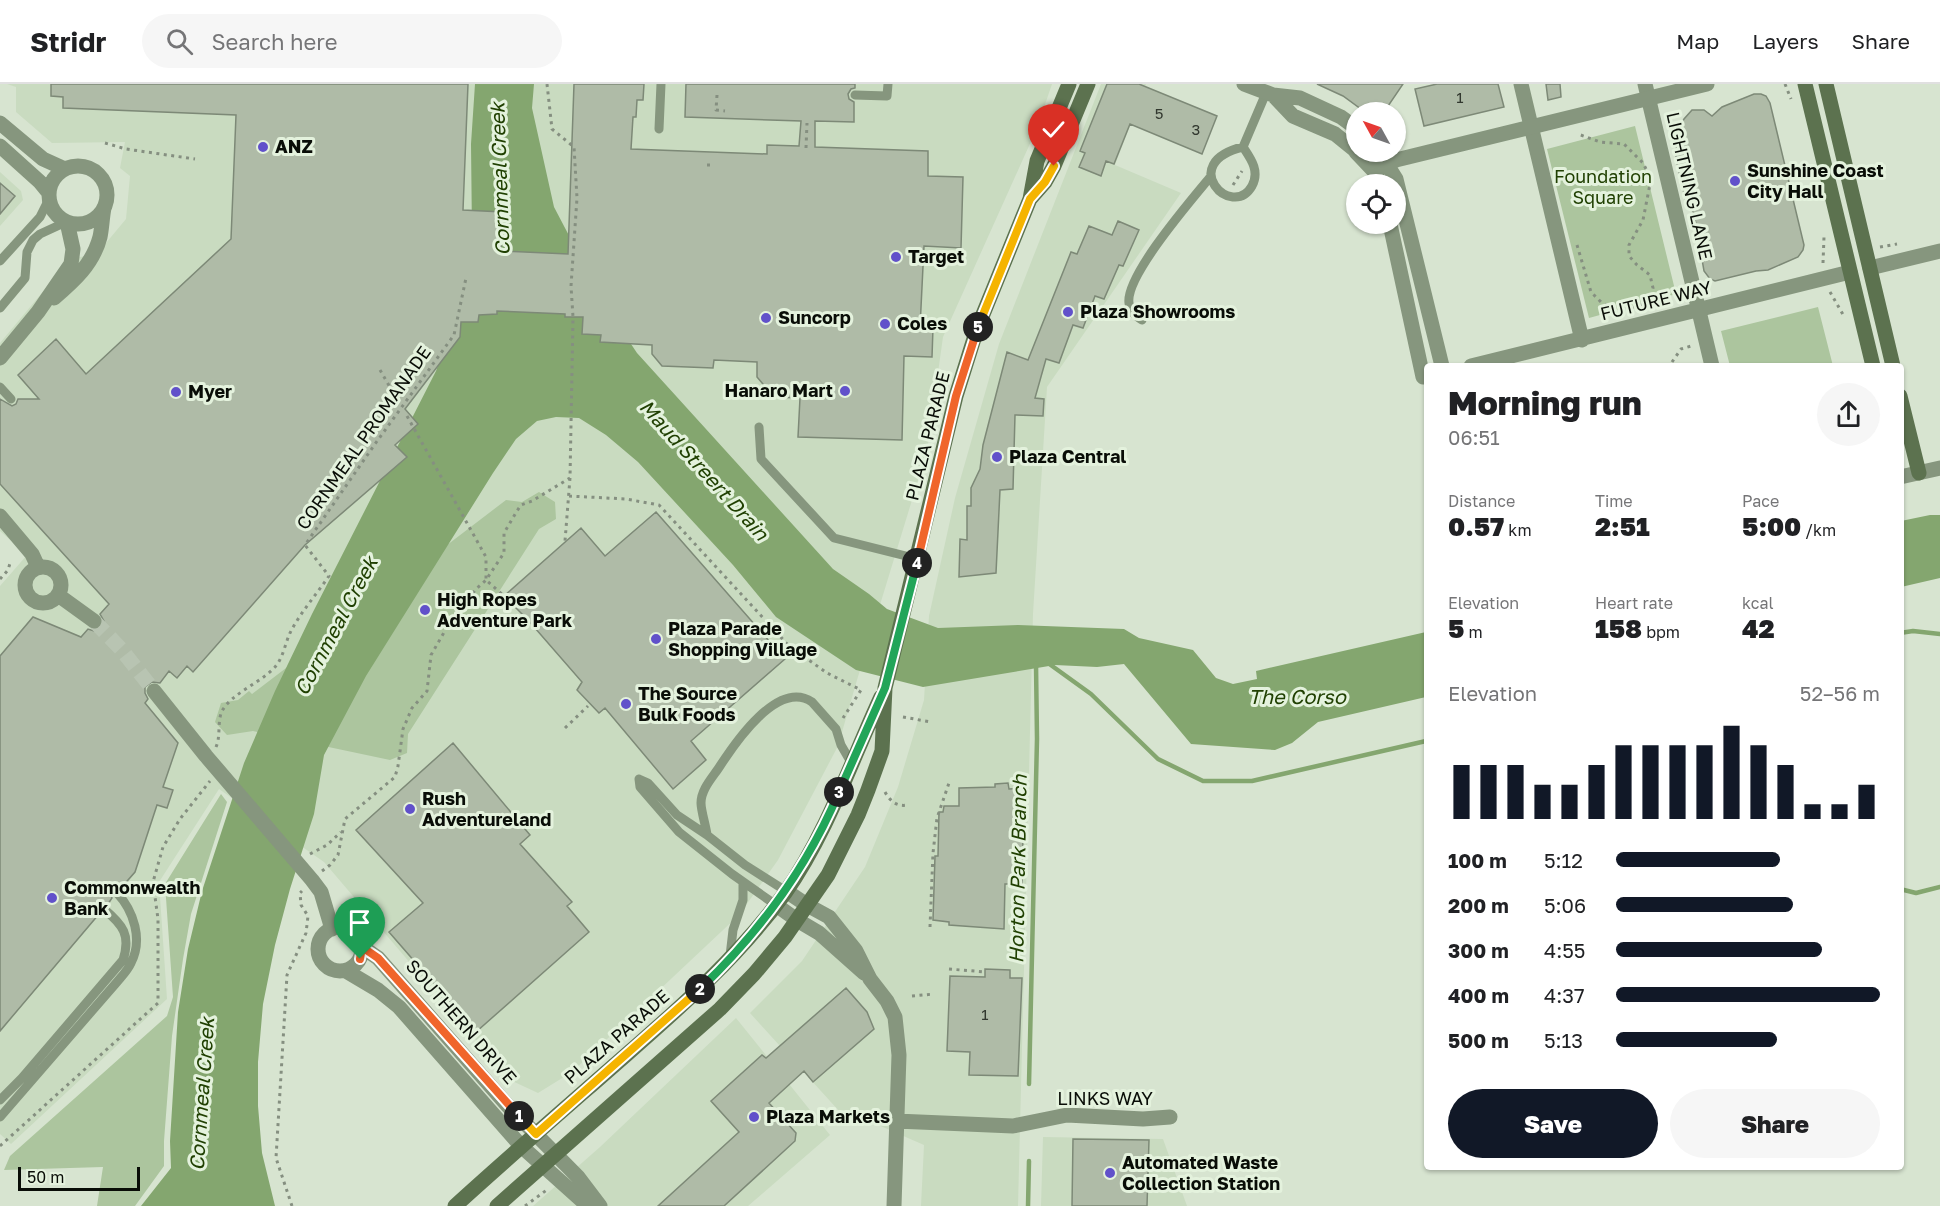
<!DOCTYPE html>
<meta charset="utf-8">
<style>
:root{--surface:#fff;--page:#f6f6f6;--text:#202124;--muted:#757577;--line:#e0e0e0;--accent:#111827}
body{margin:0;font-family:"Golos Text",sans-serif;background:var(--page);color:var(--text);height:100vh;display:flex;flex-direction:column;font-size:22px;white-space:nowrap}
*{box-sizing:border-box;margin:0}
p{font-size:20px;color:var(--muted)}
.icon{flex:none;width:33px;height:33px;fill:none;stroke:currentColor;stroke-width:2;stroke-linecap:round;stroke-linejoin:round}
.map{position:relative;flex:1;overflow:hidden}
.panel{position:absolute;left:1424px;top:279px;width:480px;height:807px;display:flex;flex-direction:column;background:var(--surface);border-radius:6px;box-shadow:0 2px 4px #0004}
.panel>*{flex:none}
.needle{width:39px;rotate:310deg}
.fabs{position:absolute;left:1346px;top:18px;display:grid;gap:12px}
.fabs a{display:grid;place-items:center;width:60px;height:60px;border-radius:50%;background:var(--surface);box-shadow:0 2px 4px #0004;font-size:30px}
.scale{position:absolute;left:18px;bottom:15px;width:122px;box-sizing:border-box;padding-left:6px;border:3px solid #090d07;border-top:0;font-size:16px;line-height:21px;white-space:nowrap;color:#090d07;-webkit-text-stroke:4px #e4f2dd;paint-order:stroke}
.pin{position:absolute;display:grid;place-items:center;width:51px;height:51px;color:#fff;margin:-62px -26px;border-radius:50% 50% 50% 0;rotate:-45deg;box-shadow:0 0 6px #0007}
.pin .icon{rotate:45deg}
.km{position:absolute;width:30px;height:30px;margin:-15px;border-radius:50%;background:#222;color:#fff;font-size:16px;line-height:30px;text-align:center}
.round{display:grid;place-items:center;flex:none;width:63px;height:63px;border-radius:32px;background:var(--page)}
.headline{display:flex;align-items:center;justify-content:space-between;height:102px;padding:0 24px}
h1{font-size:33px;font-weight:800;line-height:45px}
.stats{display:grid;grid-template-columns:repeat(3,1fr);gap:9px;height:102px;padding:6px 24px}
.stats div{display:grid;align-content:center}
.stats b{font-size:26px;font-weight:800}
.stats small{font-size:16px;font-weight:400}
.stats p{font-size:16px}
.chart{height:168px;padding:12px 24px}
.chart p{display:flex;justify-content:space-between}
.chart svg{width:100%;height:108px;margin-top:6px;stroke:var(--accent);stroke-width:6}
.cta{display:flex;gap:12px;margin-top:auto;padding:12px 24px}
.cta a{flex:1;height:69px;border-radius:36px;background:var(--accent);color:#fff;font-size:24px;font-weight:800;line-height:69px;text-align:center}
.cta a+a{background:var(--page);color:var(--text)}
ul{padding:0 24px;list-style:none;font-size:20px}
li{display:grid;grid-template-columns:96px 72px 1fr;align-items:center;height:45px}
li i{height:15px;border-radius:8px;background:var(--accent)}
header{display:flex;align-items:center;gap:36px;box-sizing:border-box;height:84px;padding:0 30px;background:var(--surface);border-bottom:2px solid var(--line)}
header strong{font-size:28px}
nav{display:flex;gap:33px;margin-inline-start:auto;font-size:21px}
.search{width:420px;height:54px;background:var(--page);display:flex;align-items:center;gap:15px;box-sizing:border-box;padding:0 21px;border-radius:33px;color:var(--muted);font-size:22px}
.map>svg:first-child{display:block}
.built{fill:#c9dbc0}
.green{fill:#acc59e}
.water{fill:#84a66f}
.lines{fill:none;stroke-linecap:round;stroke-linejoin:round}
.stream{stroke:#84a66f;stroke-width:4.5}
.building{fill:#afbba7;stroke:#7d8977;stroke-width:1.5}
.tertiary-tunnel{stroke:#b8c4b2;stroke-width:15;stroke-dasharray:15 8;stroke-linecap:butt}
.path{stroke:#858f80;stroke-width:3;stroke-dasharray:3 4.5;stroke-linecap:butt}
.service{stroke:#86967e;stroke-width:9}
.minor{stroke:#86967e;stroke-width:15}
.tertiary{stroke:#86967e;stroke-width:15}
.secondary{stroke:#5c724f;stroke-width:15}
.path-bridge{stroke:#858f80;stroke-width:3;stroke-dasharray:3 4.5;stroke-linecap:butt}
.split-1-casing{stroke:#fff;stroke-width:12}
.split-2-casing{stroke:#fff;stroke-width:12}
.split-3-casing{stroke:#fff;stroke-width:12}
.split-4-casing{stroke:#fff;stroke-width:12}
.split-5-casing{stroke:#fff;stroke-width:12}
.split-6-casing{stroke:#fff;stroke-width:12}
.split-1{stroke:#f0652b;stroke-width:8}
.split-2{stroke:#f5b400;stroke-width:8}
.split-3{stroke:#22a559;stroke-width:8}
.split-4{stroke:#22a559;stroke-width:8}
.split-5{stroke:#f0652b;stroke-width:8}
.split-6{stroke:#f5b400;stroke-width:8}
.poi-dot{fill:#6151ca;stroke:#e4f2dd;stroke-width:2}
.labels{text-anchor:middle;stroke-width:6;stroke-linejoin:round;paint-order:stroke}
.number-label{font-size:15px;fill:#32382f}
.poi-label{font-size:18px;font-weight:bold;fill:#090d07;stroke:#e4f2dd;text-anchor:start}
.park-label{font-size:18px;fill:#204002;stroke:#e4f2dd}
.street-label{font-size:18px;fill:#090d07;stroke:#e4f2dd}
.water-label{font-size:20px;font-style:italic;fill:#204002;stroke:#e4f2dd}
</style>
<header>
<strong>Stridr</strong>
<div class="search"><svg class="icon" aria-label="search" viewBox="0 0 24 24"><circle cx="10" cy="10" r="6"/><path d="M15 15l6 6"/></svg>Search here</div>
<nav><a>Map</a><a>Layers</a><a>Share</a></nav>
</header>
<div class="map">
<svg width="1940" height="1122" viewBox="0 0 1940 1122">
<rect width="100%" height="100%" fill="#d7e4d0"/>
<path class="built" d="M7 0H1052L1037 44 943 253 927 367 857 596 838 662 778 776 739 831 572 988 538 1009 510 996 324 778 219 705 159 798 167 915 11 1060 0 1050V502L27 471 0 447V259L71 174 96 171 126 135 130 92 120 84 125 58 52 59 16 28V3Z
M1101 0H1146L1115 81 1181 109 1047 303 1033 530 1018 1122H921L924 1061 876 1040 850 1039 750 929 802 877 865 783 898 703 924 616 929 532 955 414 999 260Z
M0 88 21 107 23 116 0 142Z
M736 934 830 1051 748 1122H533L600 1063Z
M1043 1053 1163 1055 1187 1122H1041Z"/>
<path class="green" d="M1635 42 1676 210 1589 234 1547 65Z
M1818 223 1833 282H1730L1721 247Z
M539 408 555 418 556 435 539 445 408 650 407 669 390 676 253 647 227 651 215 638 221 619 238 616 249 607 252 610 506 416 522 418Z
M221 710 227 718 191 830 183 875 172 952 164 1057V1082L135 1122H97L103 1083 4 1086 10 1072 167 932 173 913 165 800Z"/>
<path class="water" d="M475 0H534L532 24 554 123 607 224 637 269 833 485 869 510 887 525 938 544 1018 541 1124 545 1139 554 1193 566 1216 594 1233 600 1257 595 1256 587 1426 548V613L1318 638 1292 659 1275 666 1191 660 1124 580 1097 583 1055 581 923 603 856 586 776 533 733 481 638 378 606 351 579 334 556 333 537 337 516 355 493 389 366 592 324 671 314 730 290 805 275 861 263 920 258 978V1022L262 1069 275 1122H141L171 1084 170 1057 178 928 188 865 202 807 244 679 275 607 312 530 436 287 469 196 472 150 471 60Z
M1930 431H1940V494L1901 503V437Z"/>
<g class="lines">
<path class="stream" d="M1900 549 1913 547 1940 550
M1048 579 1091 610 1158 675 1203 697H1252L1426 657
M1900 805 1916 809 1940 803
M1029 1000 1037 655 1036 580
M1028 1122 1029 1077"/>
</g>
<path class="building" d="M51 0H468L463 126 503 128 501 167 568 170 574 0H644L643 16H637L636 33H633L631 65 767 70V61L799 62 801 37 685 33 686 0H855V4L851 5 848 10 849 15 854 18V38L815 37V63L928 67V92L963 93 961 164 924 162 920 244H933L932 273 904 272 902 356 798 353 800 314 774 313 757 293V278L714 276 713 284 662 282 652 270V261L600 258 601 251 582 250 583 233H565V230L497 227V230L479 231 478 238H461L460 253 405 325 418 340 395 361 407 373 305 461 193 588 187 582 177 594 169 587 160 599 152 598 145 603V609L148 615 145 619 178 659 163 703 173 706 167 724 157 721 135 788 121 804 116 802 112 804 110 810 112 814 108 820 102 818 99 821 98 827 99 830 0 947V572L33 533 81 553 88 545 94 547 102 543 104 537 100 530 109 520 0 400V315L12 322 16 320 18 315H39L18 291 56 255 86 290 231 155 236 31 63 24V13L51 12Z
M1107 0H1139L1217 32 1202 70 1130 40 1114 80 1106 77 1101 92 1079 83 1085 69 1080 67Z
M1317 0H1403L1384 28H1365L1343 12Z
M1437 0H1498L1504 23 1424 42 1415 5Z
M1546 0H1560L1561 13 1548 16Z
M1754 10H1761L1766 12 1770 19 1804 161 1803 166 1798 173 1768 186 1756 187 1715 197 1710 195 1704 187 1694 129 1686 118 1676 75 1677 50 1684 35 1692 26H1704L1712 32 1722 23Z
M0 99 15 112 0 130Z
M1118 137 1139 146 1123 182 1119 181 1104 215 1095 212 1083 244 1073 241 1059 279 1046 275 1035 314 1044 315 1043 332 1015 331 1013 405 1000 406 996 489 959 493 960 455 967 456V422H971V404L980 385 983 361 1007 268 1028 276 1071 168 1077 170 1089 142 1112 151Z
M656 428 785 575 691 657 706 676 673 705 605 624 599 629 577 606 582 598 528 536 504 512 581 444 605 472Z
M453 659 530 751 520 760 572 818 567 822 589 848 476 948 389 848 423 819 356 746Z
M1008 699 1009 705 1024 704 1022 800H1005L1004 845 949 841V838L933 836 935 772H938L939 728H943L944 722H959V704L995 703V700Z
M985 885 1010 886V894H1022L1018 992 969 991 970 968 947 967 950 892 985 893Z
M846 904 867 928 874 945 813 998 804 987 769 1019 796 1049 795 1057 724 1122H658L739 1048 711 1017 762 971 766 974Z
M1073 1055 1149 1056 1147 1122H1072Z"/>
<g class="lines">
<path class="tertiary-tunnel" d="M94 537 121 565 154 607"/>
<path class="path" d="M547 0 552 45 574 63 577 114 571 202 573 233 570 394 565 457
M1785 0 1791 15
M717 11 716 26 725 27
M105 59 126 65 195 75
M806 64 807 39
M707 81H713
M1233 101 1242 87
M1577 161 1591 208 1602 219 1617 226 1633 224 1646 219 1651 212 1653 204 1650 191 1637 181 1629 172V161L1643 136 1651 95 1643 79 1624 60 1600 58 1578 50
M1880 163 1897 160
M1823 179 1824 153
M1830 208 1845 234
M1672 278 1681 265 1691 262 1690 260
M380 286 398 317
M407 332 486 473V496L504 512
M569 412 626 415 659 421 789 562 827 589 861 606 843 634
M0 495 8 486 11 476
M903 633 931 638
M565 644 588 622
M885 708C890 717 897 723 907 721
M310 770 327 761 341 748
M322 787 330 781 338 771 345 735 395 693 398 682 403 645 412 624 427 607 431 571 450 538 476 505 486 496 504 469V449L517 427 521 421 532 417 570 394
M930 843 933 769 937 734 949 699
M949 885 985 888
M912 912 934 910
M0 1062 158 919V835L153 798 163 763 180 735 210 697
M292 1122 276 1074 287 891 306 849 308 832 301 821 300 809 302 807
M525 1122 548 1105"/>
<path class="service" d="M855 11 887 12 888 0
M659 45 661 0
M1243 63C1251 75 1260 87 1252 102 1232 137 1176 79 1243 63Z
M1243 63 1266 9
M0 177 40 133 49 115
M0 224 25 194 27 168 33 156 40 150 66 138
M1142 236C1136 232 1130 228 1129 219 1125 192 1193 114 1211 92
M0 303 11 315
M759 343 761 375 834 454 918 475
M639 695 640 703 679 748 732 790 776 821
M639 695 648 699 677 731 707 751 745 781 786 807
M707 751C706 742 701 727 701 719 701 705 713 693 720 682 735 659 778 595 812 618L836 645 841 661 852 680
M730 872 733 846 743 816V798
M0 1016 22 994 123 876C131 851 123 841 104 825
M0 1033 117 898C122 892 128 886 131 879 143 856 134 827 117 809"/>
<path class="minor" d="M1521 0 1582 256
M1645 0 1712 282
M1471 282 1850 188
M786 807 807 821 829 833 856 867 870 895 887 917 895 933 899 971 894 1122
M776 821 797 836 819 849 864 889
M896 1037 1013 1042 1067 1031 1143 1035 1170 1033"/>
<path class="tertiary" d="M1244 0 1273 11 1300 14 1341 33 1356 44
M1273 11 1293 32 1335 50 1356 67
M0 39 43 75 65 85
M0 62 40 98 49 109
M1356 68 1374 87 1380 100
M1379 68 1396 95 1442 282
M49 111a29 29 0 1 1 58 0a29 29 0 1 1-58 0Z
M1374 87 1396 76 1707 0
M1390 140 1423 293
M1870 184 1940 167
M54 214C74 197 93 180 100 153 102 144 102 134 104 124
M0 274 38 228 71 180 73 165 67 138
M1900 393 1940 384
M0 432 32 470 38 483
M25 501a18 18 0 1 1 36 0a18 18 0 1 1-36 0Z
M58 511 94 537
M154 607 206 672 312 796 321 808 332 845
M318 865a22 22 0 1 1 44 0a22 22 0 1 1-44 0Z
M362 863 378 874 508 1022 578 1093 600 1122
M346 887 378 906 399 923 521 1062 588 1122"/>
<path class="secondary" d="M1805 0 1873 282
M1826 0 1893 282
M1030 115 1045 98 1054 82 1088 0
M1900 312 1919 389
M455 1122C511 1071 569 1021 626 971 683 921 740 871 785 809 827 749 851 678 881 613
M497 1122 720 925 754 890 785 853 828 791 858 731 868 706 882 667 885 604 956 312 977 245 1030 115 1037 77 1069 0"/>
<path class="path-bridge" d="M216 663C221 652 217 638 222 627 232 609 259 600 275 583 283 574 285 560 290 549 300 529 316 511 329 492L305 461 375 360 454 251 466 194"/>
</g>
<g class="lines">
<defs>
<path id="split-1" d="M360 875 362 863 378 874 519 1032"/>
<path id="split-2" d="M519 1032 536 1050 700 905"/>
<path id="split-3" d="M700 905C759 849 807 784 839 708"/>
<path id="split-4" d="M839 708 885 604 917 479"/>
<path id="split-5" d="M917 479 956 312 978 243"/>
<path id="split-6" d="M978 243 1030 115 1045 98 1054 82"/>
</defs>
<use href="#split-1" class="split-1-casing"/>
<use href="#split-2" class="split-2-casing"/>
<use href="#split-3" class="split-3-casing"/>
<use href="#split-4" class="split-4-casing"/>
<use href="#split-5" class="split-5-casing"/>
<use href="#split-6" class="split-6-casing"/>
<use href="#split-1" class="split-1"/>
<use href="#split-2" class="split-2"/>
<use href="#split-3" class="split-3"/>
<use href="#split-4" class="split-4"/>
<use href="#split-5" class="split-5"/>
<use href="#split-6" class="split-6"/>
</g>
<g class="poi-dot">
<circle cx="263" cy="63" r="6"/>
<circle cx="1735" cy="97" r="6"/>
<circle cx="896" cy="173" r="6"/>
<circle cx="1068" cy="228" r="6"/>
<circle cx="766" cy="234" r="6"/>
<circle cx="885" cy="240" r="6"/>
<circle cx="845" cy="307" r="6"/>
<circle cx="176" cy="308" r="6"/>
<circle cx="997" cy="373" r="6"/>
<circle cx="425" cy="526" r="6"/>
<circle cx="656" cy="555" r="6"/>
<circle cx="626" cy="620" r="6"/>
<circle cx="410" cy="725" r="6"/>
<circle cx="52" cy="814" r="6"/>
<circle cx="754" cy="1033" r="6"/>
<circle cx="1110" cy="1089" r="6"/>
</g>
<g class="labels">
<g class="number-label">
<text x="1460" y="19">1</text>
<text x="1159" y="35">5</text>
<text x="1196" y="51">3</text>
<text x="985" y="936">1</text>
</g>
<g class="poi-label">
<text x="275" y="69">ANZ</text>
<text x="1747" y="93">Sunshine Coast<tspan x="1747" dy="21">City Hall</tspan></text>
<text x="908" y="179">Target</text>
<text x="1080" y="234">Plaza Showrooms</text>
<text x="778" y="240">Suncorp</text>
<text x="897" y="246">Coles</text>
<text x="833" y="313" text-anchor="end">Hanaro Mart</text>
<text x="188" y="314">Myer</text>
<text x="1009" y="379">Plaza Central</text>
<text x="437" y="522">High Ropes<tspan x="437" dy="21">Adventure Park</tspan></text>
<text x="668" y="551">Plaza Parade<tspan x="668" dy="21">Shopping Village</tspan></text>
<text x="638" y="616">The Source<tspan x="638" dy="21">Bulk Foods</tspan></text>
<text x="422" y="721">Rush<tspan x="422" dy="21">Adventureland</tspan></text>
<text x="64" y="810">Commonwealth<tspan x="64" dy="21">Bank</tspan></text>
<text x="766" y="1039">Plaza Markets</text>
<text x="1122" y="1085">Automated Waste<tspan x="1122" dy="21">Collection Station</tspan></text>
</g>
<g class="park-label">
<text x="1603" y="99">Foundation<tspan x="1603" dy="21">Square</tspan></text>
</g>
<g class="street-label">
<text transform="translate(1689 102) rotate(77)" y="6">LIGHTNING LANE</text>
<text transform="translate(1656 217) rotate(-14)" y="6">FUTURE WAY</text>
<text transform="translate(928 352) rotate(-76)" y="6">PLAZA PARADE</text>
<text transform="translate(364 354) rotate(-55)" y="6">CORNMEAL PROMANADE</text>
<text transform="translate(461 938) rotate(49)" y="6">SOUTHERN DRIVE</text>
<text transform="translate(617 953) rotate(-41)" y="6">PLAZA PARADE</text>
<text x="1105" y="1021">LINKS WAY</text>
</g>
<g class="water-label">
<text transform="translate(500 95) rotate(-92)" y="7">Cornmeal Creek</text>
<text transform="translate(704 386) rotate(48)" y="7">Maud Streert Drain</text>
<text transform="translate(336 542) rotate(-62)" y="7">Cornmeal Creek</text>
<text x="1297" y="620">The Corso</text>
<text transform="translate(1018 785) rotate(-89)" y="7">Horton Park Branch</text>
<text transform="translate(202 1010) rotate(-86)" y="7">Cornmeal Creek</text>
</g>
</g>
</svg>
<div class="fabs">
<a><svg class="needle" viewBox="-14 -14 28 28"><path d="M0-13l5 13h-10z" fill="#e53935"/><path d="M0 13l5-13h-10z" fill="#757577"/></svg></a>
<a><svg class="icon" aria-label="locate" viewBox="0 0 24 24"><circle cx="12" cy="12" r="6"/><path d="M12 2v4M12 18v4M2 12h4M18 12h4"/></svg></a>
</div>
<div class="scale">50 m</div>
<div class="pin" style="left:360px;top:875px;background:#1e9e55"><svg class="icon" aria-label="arrive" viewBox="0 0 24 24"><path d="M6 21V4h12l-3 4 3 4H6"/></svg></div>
<div class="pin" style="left:1054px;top:82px;background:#d93025"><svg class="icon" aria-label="check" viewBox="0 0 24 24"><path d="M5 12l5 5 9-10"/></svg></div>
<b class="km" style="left:519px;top:1032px">1</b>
<b class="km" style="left:700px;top:905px">2</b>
<b class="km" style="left:839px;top:708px">3</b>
<b class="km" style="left:917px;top:479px">4</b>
<b class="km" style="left:978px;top:243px">5</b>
<section class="panel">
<div class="headline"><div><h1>Morning run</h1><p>06:51</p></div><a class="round"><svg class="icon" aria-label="share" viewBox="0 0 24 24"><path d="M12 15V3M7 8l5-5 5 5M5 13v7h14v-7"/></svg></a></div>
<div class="stats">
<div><p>Distance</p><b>0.57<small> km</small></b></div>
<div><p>Time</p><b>2:51</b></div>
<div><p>Pace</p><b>5:00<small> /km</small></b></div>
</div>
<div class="stats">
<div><p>Elevation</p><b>5<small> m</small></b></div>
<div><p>Heart rate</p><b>158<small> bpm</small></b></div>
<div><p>kcal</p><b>42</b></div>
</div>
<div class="chart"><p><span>Elevation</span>52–56 m</p>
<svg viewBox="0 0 160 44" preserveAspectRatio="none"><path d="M5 44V22M15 44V22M25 44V22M35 44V30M45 44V30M55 44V22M65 44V14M75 44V14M85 44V14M95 44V14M105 44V6M115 44V14M125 44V22M135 44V38M145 44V38M155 44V30"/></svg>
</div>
<ul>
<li><b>100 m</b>5:12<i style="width:62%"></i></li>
<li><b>200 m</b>5:06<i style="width:67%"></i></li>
<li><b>300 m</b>4:55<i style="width:78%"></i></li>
<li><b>400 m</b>4:37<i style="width:100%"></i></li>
<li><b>500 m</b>5:13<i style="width:61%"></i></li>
</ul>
<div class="cta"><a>Save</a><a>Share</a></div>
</section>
</div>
